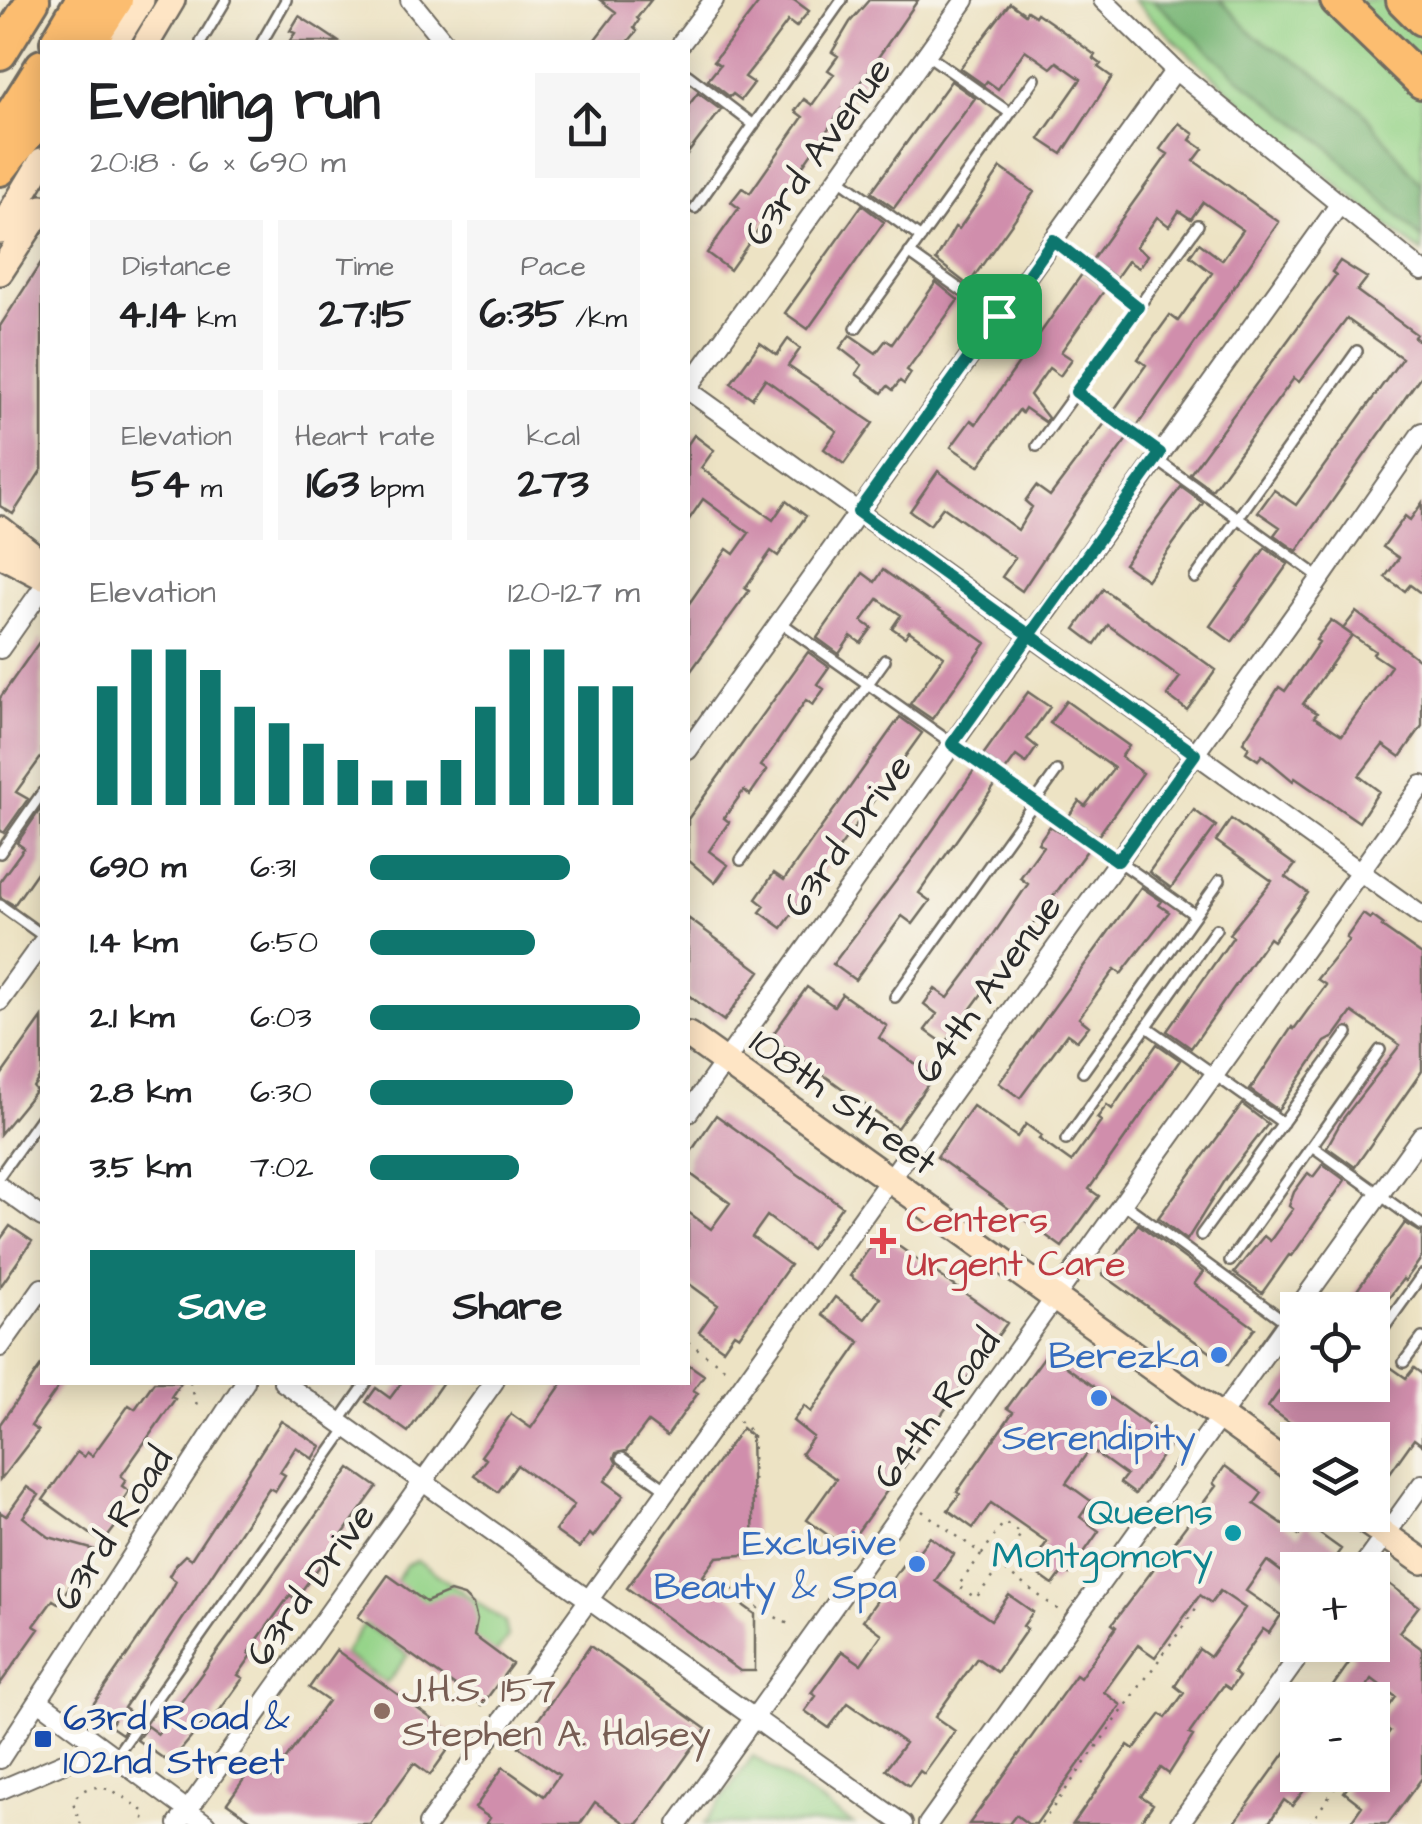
<!DOCTYPE html>
<meta charset="utf-8">
<style>
:root{--surface:#fff;--page:#f6f6f6;--text:#202124;--muted:#757577;--accent:#0f766e}
body{margin:0;font-family:"Architects Daughter",sans-serif;background:var(--page);color:var(--text);height:100vh;display:flex;flex-direction:column;font-size:38px;white-space:nowrap}
*{box-sizing:border-box;margin:0}
p{font-size:32px;color:var(--muted)}
.icon{flex:none;width:55px;height:55px;fill:none;stroke:currentColor;stroke-width:2;stroke-linecap:round;stroke-linejoin:round}
.map{position:relative;flex:1;overflow:hidden}
.side{position:absolute;left:40px;top:40px;width:650px;height:1345px;display:flex;flex-direction:column;background:var(--surface);border-radius:0px;box-shadow:0 5px 25px #0003}
.side>*{flex:none}
.buttons{position:absolute;left:1280px;top:1292px;display:grid;gap:20px}
.buttons a{display:grid;place-items:center;width:110px;height:110px;border-radius:0px;background:var(--surface);box-shadow:0 5px 25px #0003;font-size:50px}
.pin{position:absolute;display:grid;place-items:center;width:85px;height:85px;color:#fff;margin:-42px;border-radius:20px;box-shadow:0 5px 15px #0006}
.round{display:grid;place-items:center;flex:none;width:105px;height:105px;border-radius:0px;background:var(--page)}
.summary{display:flex;align-items:center;justify-content:space-between;height:170px;padding:0 50px}
h1{font-size:55px;font-weight:700;line-height:75px}
.figures{display:grid;grid-template-columns:repeat(3,1fr);gap:15px;height:170px;padding:10px 50px}
.figures div{display:grid;align-content:center;border-radius:0px;background:var(--page);text-align:center}
.figures b{font-size:42px;font-weight:700}
.figures small{font-size:28px;font-weight:400}
.figures p{font-size:28px}
.chart{height:280px;padding:20px 50px}
.chart p{display:flex;justify-content:space-between}
.chart svg{width:100%;height:180px;margin-top:10px;stroke:var(--accent);stroke-width:6}
.button{display:flex;gap:20px;margin-top:auto;padding:20px 50px}
.button a{flex:1;height:115px;border-radius:0px;background:var(--accent);color:#fff;font-size:40px;font-weight:700;line-height:115px;text-align:center}
.button a+a{background:var(--page);color:var(--text)}
ul{padding:0 50px;list-style:none;font-size:32px}
li{display:grid;grid-template-columns:160px 120px 1fr;align-items:center;height:75px}
li i{height:25px;border-radius:12px;background:var(--accent)}
.map>svg:first-child{display:block}
.green{fill:#96d48a;stroke:#60805a;stroke-width:2.5}
.forest{fill:#78b676;stroke:#527050;stroke-width:2.5}
.building{fill:#d08eac}
.lines{fill:none;stroke-linecap:round;stroke-linejoin:round}
.lane-casing{stroke:#6f6b61;stroke-width:14}
.street-casing{stroke:#6f6b61;stroke-width:22}
.secondary-casing{stroke:#6f6b61;stroke-width:30}
.highway-casing{stroke:#6f6b61;stroke-width:38}
.path{stroke:#6f6b61;stroke-width:2.5;stroke-dasharray:2.5 8;stroke-linecap:butt}
.lane{stroke:#fff;stroke-width:9}
.street{stroke:#fff;stroke-width:18}
.secondary{stroke:#fee5c5;stroke-width:25}
.highway{stroke:#fcbd6f;stroke-width:32}
.route-casing{stroke:#fff;stroke-width:20}
.route{stroke:#0f766e;stroke-width:12}
.health-dot{fill:#e0444e;stroke:#f7f3e8;stroke-width:4}
.shop-dot{fill:#3f7fe0;stroke:#f7f3e8;stroke-width:4}
.culture-dot{fill:#0f9aa8;stroke:#f7f3e8;stroke-width:4}
.education-dot{fill:#8d6e63;stroke:#f7f3e8;stroke-width:4}
.transit-dot{fill:#1a4fb4;stroke:#f7f3e8;stroke-width:4}
.labels{text-anchor:middle;stroke-width:9;stroke-linejoin:round;paint-order:stroke}
.street-label{font-size:38px;fill:#2b2b2b;stroke:#f7f3e8}
.health-label{font-size:38px;fill:#be3a42;stroke:#f7f3e8;text-anchor:start}
.shop-label{font-size:38px;fill:#366cbe;stroke:#f7f3e8;text-anchor:end}
.culture-label{font-size:38px;fill:#0d838f;stroke:#f7f3e8;text-anchor:end}
.education-label{font-size:38px;fill:#785e54;stroke:#f7f3e8;text-anchor:start}
.transit-label{font-size:38px;fill:#164399;stroke:#f7f3e8;text-anchor:start}
</style>
<div class="map">
<svg width="1422" height="1824" viewBox="0 0 1422 1824">
<rect width="100%" height="100%" fill="#f7f3e8"/>
<filter id="ink" filterUnits="userSpaceOnUse"><feTurbulence type="fractalNoise" baseFrequency=".01" numOctaves="2"/><feDisplacementMap in="SourceGraphic" scale="20" xChannelSelector="R" yChannelSelector="G"/><feConvolveMatrix kernelMatrix="1 2 1 2 8 2 1 2 1" color-interpolation-filters="sRGB"/></filter>
<filter id="wash" filterUnits="userSpaceOnUse"><feTurbulence type="fractalNoise" baseFrequency=".0048" numOctaves="4" result="noise"/><feDisplacementMap in="SourceGraphic" scale="40" xChannelSelector="R" yChannelSelector="G"/><feGaussianBlur stdDeviation="2.25" result="paint"/><feColorMatrix in="noise" values="0 0 0 0 0 0 0 0 0 0 0 0 0 0 0 0 0 1.4 0 .05"/><feComposite in="paint" operator="in"/></filter>
<g filter="url(#wash)">
<rect width="100%" height="100%" fill="#ede3c4"/>
<path class="green" d="M1133 0H1422V253C1320 174 1225 90 1133 0Z
M417 1560 505 1622 508 1637 491 1659 394 1584 406 1565Z
M364 1624 408 1655 387 1683 344 1654Z
M753 1756 853 1824H704Z"/>
<path class="forest" d="M1153 0H1220L1255 36 1309 69 1361 109 1422 186V239L1322 141 1241 80Z"/>
<g id="blocks">
<path class="building" d="M600 0H651L637 18 639 20 634 28 637 31 628 42H593L616 12Z
M761 0H794L809 11 796 27 788 21 767 49 745 77 754 83 741 100 733 94 730 97 708 80 720 65 714 61Z
M869 0H918L730 270 707 253 739 208 731 202 742 188 750 193 803 117 795 111 804 99 812 105 834 74 828 70 838 56 832 52 850 22Z
M1010 3 1025 14 1027 11 1035 16 1037 13 1053 24 1095 55 1093 58 1101 64 1098 67 1112 77 1062 154 1039 139 1081 79 1057 62 1051 68 1025 50 998 89 987 81 984 85 960 68Z
M299 16 318 28 339 42H289L295 33 290 31Z
M951 81 975 98 894 208 871 192Z
M698 93 721 110 688 153V106Z
M1179 123 1194 134 1190 140 1203 149 1194 161 1279 222 1137 426 1114 410 1146 365 1138 359 1170 315 1178 321 1212 273 1190 256 1199 243 1222 260 1243 230 1203 202 1191 219 1179 211 1169 226 1157 217 1136 247 1148 255 1139 268 1128 261 1116 278 1092 260 1168 154 1160 149Z
M1001 168 1034 192 968 285 936 260 955 227 959 229Z
M862 205 884 222 808 329 785 313Z
M42 261V469L13 514 0 506V326Z
M1340 261 1367 278 1357 291 1416 334 1414 337 1422 343V374L1297 551 1274 535 1280 527 1258 512 1274 490 1296 505 1402 358 1347 319 1299 382 1294 378 1212 490 1190 474 1336 275 1332 272Z
M1082 274 1104 291 1061 352 1072 359 1060 376 1049 368 1030 395 1048 418 1045 422 1025 408 1022 413 1019 410 979 466 951 447 971 420 976 424Z
M936 282 958 300 907 370 911 373 904 384 900 381 893 390 888 386 882 393 856 374 862 365 840 348 850 335 876 353 886 340 892 344Z
M788 339 800 349 788 366 873 423 844 464 824 449 837 431 765 379 752 398 731 383 760 343 777 355Z
M1105 423 1127 439 1083 499 1022 591 1002 577 1015 558 943 507 930 525 910 511 938 471 1018 530 1032 507 1025 501 1036 486 1050 496Z
M694 435 714 450 701 468 712 476 773 520 786 501 806 516 778 556 771 551 745 588 749 591 688 675V605L727 549 734 554 749 533 703 499 688 521V444Z
M1181 487 1203 503 1147 580 1124 564Z
M1422 503V594L1410 585 1405 591 1385 577 1399 558 1383 547 1405 516 1410 520Z
M1265 548 1288 564 1232 642 1210 626Z
M883 570 986 643 932 719 910 704 944 656 909 631 905 637 892 628 901 615 878 599 862 621 872 628 861 643 851 636 839 654 817 638 863 573 875 582Z
M1103 589 1216 670 1187 710 1167 695 1180 677 1108 625 1095 644 1075 629Z
M1356 612 1422 662V726L1400 757 1383 745 1359 776 1379 791 1359 822 1295 778 1293 781 1262 755 1258 760 1246 752 1249 747 1243 742 1279 687 1285 691 1319 642 1316 640 1331 620 1352 635 1303 704 1317 713 1314 717 1342 735 1391 666 1373 654 1375 651 1343 629Z
M42 638V756L16 792 28 799 4 833 0 830V698Z
M808 652 829 667 817 684 824 689 813 705 806 700 761 766 767 770 750 795 744 790 724 818 729 822 709 851 728 865 715 883 688 860V819Z
M1028 692 1050 707 1027 739 1037 747 1026 763 1016 756 1005 771 983 755Z
M1066 701 1129 746 1121 757 1143 773 1098 836 1069 816 1079 801 1085 806 1114 768 1050 723Z
M900 717 922 733 782 928 760 912 765 906 756 899 774 873 784 880Z
M975 769 996 784 919 893 930 901 913 924 902 916 855 980 833 964 917 853Z
M41 808 42 865 14 905 0 897V881L24 848 17 843Z
M1194 810 1216 826 1171 888 1149 872Z
M1231 819 1295 865 1286 877 1308 893 1273 941 1269 938 1191 1048 1167 1031 1233 937 1229 934 1272 881 1216 841Z
M1050 826 1088 849 945 1044 925 1030 937 1014 924 1004 935 989 948 998 972 966 1028 884 1020 878 1043 846 1038 843Z
M1141 887 1162 901 1159 905 1169 912 1121 974 1115 969 1079 1018 1089 1026 1077 1041 1067 1034 1020 1098 999 1083Z
M1363 914 1370 919 1372 916 1384 925 1382 927 1422 955V1071L1355 1167 1327 1147 1342 1120 1400 1045 1352 1012 1334 1037 1325 1042 1278 1110 1250 1090 1292 1027 1294 1029 1326 985 1317 979 1349 940 1346 938Z
M688 918 760 971 724 1021 688 995Z
M807 987 834 1006 842 994 887 1026 879 1038 933 1077 897 1128 771 1037Z
M42 1018V1074L33 1087 36 1090 0 1134V1077Z
M1157 1044 1180 1060 1089 1189 1099 1196 1062 1247 937 1157 973 1106 1017 1137 1026 1124 1042 1136 1039 1139 1071 1162 1101 1121 1097 1118 1107 1105 1112 1109Z
M1242 1104 1268 1124 1225 1179 1187 1240 1158 1218Z
M716 1115 842 1206 811 1249 767 1216 752 1237 790 1265 739 1336 734 1333 723 1349 699 1332 718 1305 688 1283V1212L711 1229 730 1203 688 1172V1156Z
M1323 1164 1345 1180 1292 1256 1289 1255 1262 1293 1234 1273 1264 1236 1270 1241 1293 1209 1289 1206 1294 1192 1308 1173 1313 1177Z
M1405 1223 1422 1233V1257L1405 1281 1403 1279 1380 1310H1343Z
M1138 1224 1203 1272 1194 1284 1255 1328 1228 1365 1102 1274Z
M10 1226 32 1241 0 1287V1240Z
M880 1233 1007 1323 846 1548 807 1520 836 1479 801 1454 813 1437 793 1421 804 1406 811 1412 860 1342 822 1315 835 1297 865 1319 880 1298 850 1276Z
M1047 1353 1172 1442 1135 1494 1120 1483 1126 1475 1090 1449 1066 1483 1091 1501 1080 1517 1099 1531 1069 1574 1064 1570 1053 1585 1029 1568 1047 1542 991 1503 973 1528 948 1510 960 1494 957 1492 1013 1412 1007 1408Z
M1372 1354 1406 1378 1414 1368 1422 1374V1445L1414 1439 1372 1498V1440H1362L1352 1433 1347 1440H1314L1268 1407 1298 1365V1385H1372Z
M42 1364V1382H62L31 1426 38 1431 0 1480V1424Z
M688 1364 704 1375 693 1390 698 1393 667 1436 648 1422 626 1451 616 1453 614 1458 617 1464 605 1481 624 1495 593 1537 590 1534 579 1548 555 1531 574 1505 517 1465 498 1492 474 1475 486 1459 481 1456 511 1414 531 1428 563 1382H688Z
M154 1382H181L171 1397 175 1399 121 1476 126 1480 122 1486 129 1491 111 1518 118 1523 103 1543 43 1500 77 1452 84 1457 87 1452 92 1456 129 1405 135 1409Z
M402 1382H443L408 1432 366 1402 376 1388 390 1398Z
M281 1421 321 1446 313 1459 296 1447 280 1472 285 1475 275 1491 269 1488 124 1708 135 1715 122 1734 110 1726 114 1720 92 1706 170 1593 176 1581 169 1576 176 1564 185 1555 191 1559Z
M742 1428 751 1436 754 1554 717 1557 703 1576 755 1614V1671H740L627 1588Z
M1225 1466 1262 1493 1254 1504 1274 1518 1299 1535 1306 1524 1341 1549 1326 1570H1298V1584L1267 1561 1246 1591 1281 1615 1269 1633 1263 1629 1233 1672 1239 1677 1230 1689 1224 1685 1215 1697 1189 1734 1193 1736 1169 1774 1161 1768 1141 1796 1153 1804 1139 1824H1073L1128 1745 1134 1749 1161 1714 1166 1718 1184 1693 1175 1686 1199 1649 1210 1657 1245 1608 1220 1591 1211 1603 1200 1595 1155 1657 1138 1645 1104 1692 1121 1705 1036 1824H1028L1016 1815 1009 1824H969L1076 1675 1080 1678 1116 1627 1112 1624 1216 1486 1213 1483Z
M350 1468 377 1487 303 1589 294 1598 290 1595 258 1639 249 1653 252 1655 238 1675 243 1678 210 1724 205 1721 170 1763 137 1740 147 1726 158 1734Z
M27 1487 39 1495 23 1517 49 1537 95 1550 58 1603 53 1600 34 1626 39 1629 0 1684V1512L6 1516Z
M930 1537 954 1554 935 1581 991 1620 1009 1595 1033 1612 1023 1626 1027 1629 997 1672 977 1658 935 1717 955 1731 924 1774 920 1771 909 1786 886 1769 905 1743 848 1703 829 1728 805 1711 816 1696 811 1693 842 1651 861 1664 882 1634 863 1620 914 1549 918 1552Z
M388 1575 426 1602 450 1592 464 1596 473 1605 477 1620 474 1636 512 1664 482 1705 358 1617Z
M1388 1583 1419 1606 1399 1632 1422 1649V1778L1388 1824H1349L1362 1806 1344 1792 1357 1775H1372V1754L1390 1731 1378 1722 1396 1697 1372 1679 1357 1700H1323L1354 1656 1340 1645H1372V1604Z
M590 1646 706 1729 638 1824H626L595 1802 580 1824H486L490 1818 475 1808 503 1767 544 1796 559 1775 519 1747Z
M336 1650 457 1737 430 1775 414 1763 370 1824H257L227 1803 254 1765 272 1778 328 1701 309 1688Z
M1298 1735V1775H1316L1292 1806 1284 1800 1268 1824H1234Z"/>
</g>
</g>
<g filter="url(#ink)">
<use href="#blocks" fill-opacity="0" stroke="#6f6b61" stroke-width="2.5"/>
<g class="lines">
<defs>
<path id="lane" d="M201 42 226 0
M262 42 286 0
M926 54 1010 113
M688 75 754 125
M838 178 921 238
M695 208 842 0
M1054 241 1138 307
M909 253 999 317
M856 328 1035 79
M1076 392 1161 453
M1037 446 1198 225
M1157 460 1321 578
M1195 578 1357 351
M780 622 1195 915
M0 853 42 793
M741 860 885 660
M0 905 42 935
M895 997 1057 771
M1147 1027 1283 1123
M1083 1072 1220 880
M1066 1140 1216 929
M1312 1146 1422 1225
M0 1175 42 1116
M1123 1203 1286 1322
M1201 1235 1348 1033
M1230 1261 1380 1050
M1379 1335 1422 1275
M1404 1362 1422 1338
M339 1422 367 1382
M622 1458 667 1490
M115 1757 347 1428"/>
<path id="street" d="M410 0 444 42
M1103 0 1175 70 1422 271
M682 42 714 0
M688 388 965 0
M688 390 1422 916
M0 649 42 589
M688 750 1175 70
M0 1001 42 943
M688 1113 1339 205
M0 1187 42 1217
M0 1347 42 1288
M283 1382 903 1824
M1360 1570 1422 1484
M39 1701 206 1824
M0 1759 245 1382
M0 1790 75 1758 105 1751
M178 1824 494 1382
M428 1824 1318 582 1422 432
M678 1824 1422 785
M928 1824 1422 1135
M1179 1824 1307 1645"/>
<path id="secondary" d="M115 42 141 0
M147 42 172 0
M0 231 42 161
M0 272 42 208
M0 529 29 552 42 569
M0 554 42 576
M688 1035 1298 1472
M1357 1515 1422 1561"/>
<path id="highway" d="M1337 0 1422 82
M1403 0 1422 19
M57 42 82 0
M89 42 116 0
M0 53 33 0
M0 133 42 66
M0 169 42 115"/>
</defs>
<use href="#lane" class="lane-casing"/>
<use href="#street" class="street-casing"/>
<use href="#secondary" class="secondary-casing"/>
<use href="#highway" class="highway-casing"/>
<path class="path" d="M688 1342 730 1372
M190 1382 199 1412
M739 1421 753 1434 754 1558
M922 1511 982 1554 1004 1522 1021 1534 1000 1567 1060 1611
M981 1555 958 1586 976 1598 999 1568
M715 1576 753 1605 794 1627
M80 1824 82 1819 76 1813 73 1801C93 1771 125 1797 146 1813L142 1824
M1041 1824 1197 1607
M1310 1824 1344 1775"/>
<use href="#lane" class="lane"/>
<use href="#street" class="street"/>
<use href="#secondary" class="secondary"/>
<use href="#highway" class="highway"/>
</g>
</g>
<g class="lines" filter="url(#ink)">
<defs>
<path id="route" d="M999 316 858 512 1014 624 1030 635 1195 754 1118 861 952 744 1020 649 1040 621 1157 458 1160 453 1076 392 1138 307 1053 240 999 316"/>
</defs>
<use href="#route" class="route-casing"/>
<use href="#route" class="route"/>
</g>
<path class="health-dot" d="M878 1226h10v10h10v10h-10v10h-10v-10h-10v-10h10z"/>
<g class="shop-dot">
<circle cx="1219" cy="1355" r="10"/>
<circle cx="1099" cy="1398" r="10"/>
<circle cx="917" cy="1564" r="10"/>
</g>
<circle class="culture-dot" cx="1233" cy="1533" r="10"/>
<circle class="education-dot" cx="382" cy="1711" r="10"/>
<rect class="transit-dot" x="33" y="1729" width="20" height="20" rx="5"/>
<g class="labels">
<g class="street-label">
<text transform="translate(817 151) rotate(-54)" y="13">63rd Avenue</text>
<text transform="translate(847 835) rotate(-54)" y="13">63rd Drive</text>
<text transform="translate(987 988) rotate(-54)" y="13">64th Avenue</text>
<text transform="translate(844 1101) rotate(36)" y="13">108th Street</text>
<text transform="translate(936 1408) rotate(-54)" y="13">64th Road</text>
<text transform="translate(112 1528) rotate(-57)" y="13">63rd Road</text>
<text transform="translate(310 1584) rotate(-54)" y="13">63rd Drive</text>
</g>
<g class="health-label">
<text x="906" y="1232">Centers<tspan x="906" dy="44">Urgent Care</tspan></text>
</g>
<g class="shop-label">
<text x="1199" y="1368">Berezka</text>
<text x="1099" y="1450" text-anchor="middle">Serendipity</text>
<text x="897" y="1555">Exclusive<tspan x="897" dy="44">Beauty &amp; Spa</tspan></text>
</g>
<g class="culture-label">
<text x="1213" y="1524">Queens<tspan x="1213" dy="44">Montgomory</tspan></text>
</g>
<g class="education-label">
<text x="402" y="1702">J.H.S. 157<tspan x="402" dy="44">Stephen A. Halsey</tspan></text>
</g>
<g class="transit-label">
<text x="63" y="1730">63rd Road &amp;<tspan x="63" dy="44">102nd Street</tspan></text>
</g>
</g>
</svg>
<div class="buttons">
<a><svg class="icon" aria-label="locate" viewBox="0 0 24 24"><circle cx="12" cy="12" r="6"/><path d="M12 2v4M12 18v4M2 12h4M18 12h4"/></svg></a>
<a><svg class="icon" aria-label="layers" viewBox="0 0 24 24"><path d="M12 4l9 5-9 5-9-5zM3 14l9 5 9-5"/></svg></a>
<a>+</a>
<a>−</a>
</div>
<div class="pin" style="left:999px;top:316px;background:#1e9e55"><svg class="icon" aria-label="arrive" viewBox="0 0 24 24"><path d="M6 21V4h12l-3 4 3 4H6"/></svg></div>
<section class="side">
<div class="summary"><div><h1>Evening run</h1><p>20:18 · 6 × 690 m</p></div><a class="round"><svg class="icon" aria-label="share" viewBox="0 0 24 24"><path d="M12 15V3M7 8l5-5 5 5M5 13v7h14v-7"/></svg></a></div>
<div class="figures">
<div><p>Distance</p><b>4.14<small> km</small></b></div>
<div><p>Time</p><b>27:15</b></div>
<div><p>Pace</p><b>6:35<small> /km</small></b></div>
</div>
<div class="figures">
<div><p>Elevation</p><b>54<small> m</small></b></div>
<div><p>Heart rate</p><b>163<small> bpm</small></b></div>
<div><p>kcal</p><b>273</b></div>
</div>
<div class="chart"><p><span>Elevation</span>120–127 m</p>
<svg viewBox="0 0 160 44" preserveAspectRatio="none"><path d="M5 44V15M15 44V6M25 44V6M35 44V11M45 44V20M55 44V24M65 44V29M75 44V33M85 44V38M95 44V38M105 44V33M115 44V20M125 44V6M135 44V6M145 44V15M155 44V15"/></svg>
</div>
<ul>
<li><b>690 m</b>6:31<i style="width:74%"></i></li>
<li><b>1.4 km</b>6:50<i style="width:61%"></i></li>
<li><b>2.1 km</b>6:03<i style="width:100%"></i></li>
<li><b>2.8 km</b>6:30<i style="width:75%"></i></li>
<li><b>3.5 km</b>7:02<i style="width:55%"></i></li>
</ul>
<div class="button"><a>Save</a><a>Share</a></div>
</section>
</div>
